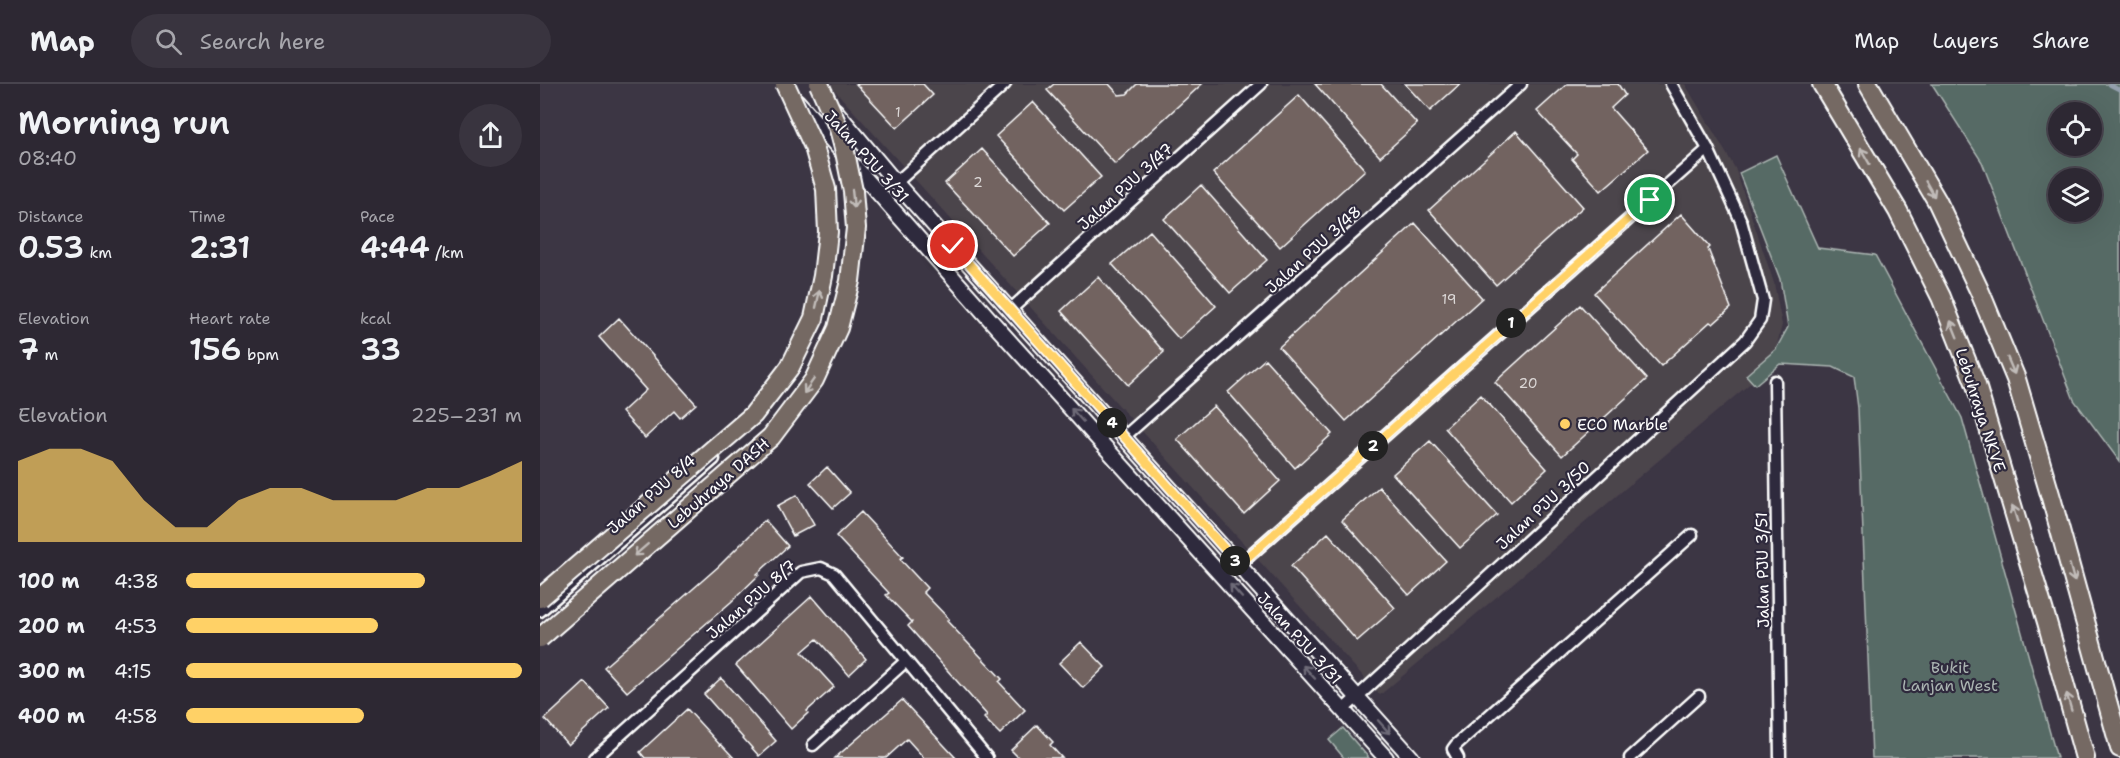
<!DOCTYPE html>
<meta charset="utf-8">
<style>
:root{--surface:#2d2833;--page:#39343f;--text:#f1f3f6;--muted:#a7a6ac;--line:#48444e;--accent:#ffd166}
body{margin:0;font-family:"Shantell Sans",sans-serif;background:var(--page);color:var(--text);height:100vh;display:flex;flex-direction:column;font-size:22px;white-space:nowrap}
*{box-sizing:border-box;margin:0}
p{font-size:20px;color:var(--muted)}
.icon{flex:none;width:33px;height:33px;fill:none;stroke:currentColor;stroke-width:2;stroke-linecap:round;stroke-linejoin:round}
.map{position:relative;flex:1;overflow:hidden}
.side{display:flex;flex-direction:column;background:var(--surface);width:540px}
.side>*{flex:none}
.buttons{position:absolute;left:1508px;top:18px;display:grid;gap:12px}
.buttons a{display:grid;place-items:center;width:54px;height:54px;border-radius:50%;background:var(--surface);box-shadow:0 6px 24px #0002,0 0 0 2px var(--line);font-size:30px}
.pin{position:absolute;display:grid;place-items:center;width:51px;height:51px;color:#fff;margin:-26px;border:3px solid #fff;border-radius:50%;box-shadow:0 2px 6px #0007}
.km{position:absolute;width:30px;height:30px;margin:-15px;border-radius:50%;background:#222;color:#fff;font-size:16px;line-height:30px;text-align:center}
.round{display:grid;place-items:center;flex:none;width:63px;height:63px;border-radius:32px;background:var(--page)}
.summary{display:flex;align-items:center;justify-content:space-between;height:102px;padding:0 18px}
h1{font-size:33px;font-weight:600;line-height:45px}
.figures{display:grid;grid-template-columns:repeat(3,1fr);gap:9px;height:102px;padding:6px 18px}
.figures div{display:grid;align-content:center}
.figures b{font-size:30px;font-weight:600}
.figures small{font-size:16px;font-weight:400}
.figures p{font-size:16px}
.chart{height:168px;padding:12px 18px}
.chart p{display:flex;justify-content:space-between}
.chart svg{width:100%;height:108px;margin-top:6px;fill:var(--accent);opacity:.7}
ul{padding:0 18px;list-style:none;font-size:20px}
li{display:grid;grid-template-columns:96px 72px 1fr;align-items:center;height:45px}
li i{height:15px;border-radius:8px;background:var(--accent)}
header{display:flex;align-items:center;gap:36px;box-sizing:border-box;height:84px;padding:0 30px;background:var(--surface);border-bottom:2px solid var(--line)}
header strong{font-size:28px}
nav{display:flex;gap:33px;margin-inline-start:auto;font-size:21px}
.search{width:420px;height:54px;background:var(--page);display:flex;align-items:center;gap:15px;box-sizing:border-box;padding:0 21px;border-radius:33px;color:var(--muted);font-size:22px}
main{display:flex;flex:1;min-height:0}
.map>svg:first-child{display:block}
.built{fill:#4c444c}
.green{fill:#576b65;stroke:#abb5b2;stroke-width:1.5;fill-rule:evenodd}
.lines{fill:none;stroke-linecap:round;stroke-linejoin:round}
.stream{stroke:#94a0ae;stroke-width:4}
.building{fill:#726460;stroke:#fff;stroke-width:1.5}
.street-casing{stroke:#fff;stroke-width:15}
.secondary-casing{stroke:#fff;stroke-width:18}
.highway-casing{stroke:#fff;stroke-width:22}
.street{stroke:#2f2a3d;stroke-width:10}
.secondary{stroke:#2f2a3d;stroke-width:14}
.highway{stroke:#756964;stroke-width:18}
.highway-bridge-casing{stroke:#fff;stroke-width:22;stroke-linecap:butt}
.highway-bridge{stroke:#756964;stroke-width:18}
.oneway{stroke:#c1bcb9}
.oneway2{stroke:#6d6a77}
.route-casing{stroke:#fff;stroke-width:12}
.route{stroke:#ffd166;stroke-width:8}
.poi-dot{fill:#ffd166;stroke:#2f2a3d;stroke-width:2}
.labels{text-anchor:middle;stroke-width:4.5;stroke-linejoin:round;paint-order:stroke}
.number-label{font-size:14px;fill:#dcd8d7}
.street-label{font-size:16px;fill:#fff;stroke:#2f2a3d}
.poi-label{font-size:16px;fill:#fff;stroke:#2f2a3d;text-anchor:start}
.park-label{font-size:16px;fill:#abb5b2;stroke:#2f2a3d}
</style>
<header>
<strong>Map</strong>
<div class="search"><svg class="icon" aria-label="search" viewBox="0 0 24 24"><circle cx="10" cy="10" r="6"/><path d="M15 15l6 6"/></svg>Search here</div>
<nav><a>Map</a><a>Layers</a><a>Share</a></nav>
</header>
<main>
<section class="side">
<div class="summary"><div><h1>Morning run</h1><p>08:40</p></div><a class="round"><svg class="icon" aria-label="share" viewBox="0 0 24 24"><path d="M12 15V3M7 8l5-5 5 5M5 13v7h14v-7"/></svg></a></div>
<div class="figures">
<div><p>Distance</p><b>0.53<small> km</small></b></div>
<div><p>Time</p><b>2:31</b></div>
<div><p>Pace</p><b>4:44<small> /km</small></b></div>
</div>
<div class="figures">
<div><p>Elevation</p><b>7<small> m</small></b></div>
<div><p>Heart rate</p><b>156<small> bpm</small></b></div>
<div><p>kcal</p><b>33</b></div>
</div>
<div class="chart"><p><span>Elevation</span>225–231 m</p>
<svg viewBox="0 0 160 44" preserveAspectRatio="none"><path d="M0 44V11L10 6L20 6L30 11L40 27L50 38L60 38L70 27L80 22L90 22L100 27L110 27L120 27L130 22L140 22L150 17L160 11V44z"/></svg>
</div>
<ul>
<li><b>100 m</b>4:38<i style="width:71%"></i></li>
<li><b>200 m</b>4:53<i style="width:57%"></i></li>
<li><b>300 m</b>4:15<i style="width:100%"></i></li>
<li><b>400 m</b>4:58<i style="width:53%"></i></li>
</ul>
</section>
<div class="map">
<svg width="1580" height="674" viewBox="0 0 1580 674">
<rect width="100%" height="100%" fill="#3c3644"/>
<filter id="ink" filterUnits="userSpaceOnUse"><feTurbulence type="fractalNoise" baseFrequency=".0167" numOctaves="2"/><feDisplacementMap in="SourceGraphic" scale="12" xChannelSelector="R" yChannelSelector="G"/><feConvolveMatrix kernelMatrix="1 2 1 2 8 2 1 2 1" color-interpolation-filters="sRGB"/></filter>
<g filter="url(#ink)">
<path class="built" d="M289 0H1145L1195 84 1234 199 1242 241 1232 281 840 611Z"/>
<path class="green" d="M1392 0H1580V378L1534 316 1442 78ZM1518 28H1551V62H1518ZM1518 94H1551V128H1518Z
M1236 71 1278 164 1335 171 1422 334 1517 674H1332L1318 324 1314 293 1293 283 1240 280 1215 301 1206 291 1236 265 1248 243 1240 195 1199 89Z
M803 644 829 674H804L789 656Z"/>
<g class="lines">
<path class="stream" d="M1570 1 1580 6"/>
</g>
<path class="building" d="M316 0H383L393 11 357 44Z
M514 0H569L579 11 587 10 597 0H662L575 80 507 6Z
M775 0H841L877 40 840 73Z
M865 0H920L890 27Z
M1027 0H1078L1085 11 1071 24 1108 66 1061 107 1032 75 1037 70 997 27Z
M759 11 825 86 740 163 673 89Z
M493 18 561 93 524 126 456 52Z
M976 47 1043 123 956 201 889 126Z
M442 65 510 139 473 172 405 99Z
M661 101 727 176 690 209 624 135Z
M1141 130 1170 163 1168 165 1191 224 1173 240 1170 238 1121 282 1054 209Z
M875 139 942 214 806 337 739 263Z
M610 147 676 222 639 255 572 180Z
M558 193 624 268 588 301 521 227Z
M1040 221 1107 295 1022 372 955 298Z
M79 234 156 320 140 334 134 327 105 354 82 328 106 306 59 253Z
M725 275 792 350 755 384 688 308Z
M941 311 1007 385 971 418 905 344Z
M674 322 740 397 704 430 637 355Z
M890 357 957 431 920 464 853 390Z
M287 383 310 409 293 424 270 399Z
M839 403 906 477 869 511 802 436Z
M257 411 274 441 253 452 237 422Z
M321 428 363 473 360 475 387 504 383 508 409 535 407 537 462 595 459 598 485 626 460 650 444 634 447 631 368 542 372 538 346 511 349 509 296 452Z
M225 436 248 462 217 490 219 491 191 518 87 608 64 583 179 482Z
M788 449 855 524 817 557 751 482Z
M272 512 326 575 309 591 277 555 262 568 294 603 267 627 268 629 251 645 196 581Z
M541 558 565 583 543 604 519 579Z
M181 594 236 657 219 672 164 610Z
M45 598 69 624 28 661 5 635Z
M362 616 416 674H384L367 655 346 674H295Z
M147 625 180 661 181 660 194 674H105L100 668Z
M497 641 513 658 510 661 522 674H479L471 666Z"/>
<g class="lines">
<defs>
<path id="street" d="M356 99 465 0
M470 226 721 0
M1235 297 1240 674
M584 353 981 0
M699 481 1168 65
M0 527 174 375
M803 626 1205 257 1220 236 1223 216 1201 137 1168 65 1131 0
M273 661 366 577
M55 674 261 488 281 484 294 490 447 674
M918 674 913 665 916 661 1152 451
M1090 674 1159 612"/>
<path id="secondary" d="M257 17 454 240 846 674
M295 26 356 99 872 674"/>
<path id="highway" d="M1282 0 1358 127 1401 213 1436 301 1507 538 1545 674
M1328 0 1397 117 1440 208 1476 295 1512 417 1580 664"/>
</defs>
<use href="#street" class="street-casing"/>
<use href="#secondary" class="secondary-casing"/>
<use href="#highway" class="highway-casing"/>
<use href="#street" class="street"/>
<use href="#secondary" class="secondary"/>
<use href="#highway" class="highway"/>
<defs>
<path id="highway-bridge" d="M0 514 213 331 250 283 274 234 283 192 288 148 286 105 274 63 245 0
M0 554 231 353 274 296 298 244 310 197 316 144 313 107 305 68 299 45 279 0"/>
</defs>
<use href="#highway-bridge" class="highway-bridge-casing"/>
<use href="#highway-bridge" class="highway-bridge"/>
</g>
<defs><path id="oneway-shaft" d="M-6 0H5M1.5-3L5.5 0L1.5 3" fill="none" stroke-width="1.6" stroke-linecap="round" stroke-linejoin="round" transform="scale(1.5)"/></defs>
<g class="oneway">
<use href="#oneway-shaft" transform="translate(1325 72) rotate(-120)"/>
<use href="#oneway-shaft" transform="translate(1390 105) rotate(60)"/>
<use href="#oneway-shaft" transform="translate(313 115) rotate(84)"/>
<use href="#oneway-shaft" transform="translate(278 215) rotate(-77)"/>
<use href="#oneway-shaft" transform="translate(1414 245) rotate(-112)"/>
<use href="#oneway-shaft" transform="translate(1471 282) rotate(67)"/>
<use href="#oneway-shaft" transform="translate(269 302) rotate(125)"/>
<use href="#oneway-shaft" transform="translate(1475 430) rotate(-107)"/>
<use href="#oneway-shaft" transform="translate(101 466) rotate(139)"/>
<use href="#oneway-shaft" transform="translate(1532 489) rotate(75)"/>
<use href="#oneway-shaft" transform="translate(1529 618) rotate(-106)"/>
</g>
<g class="oneway2">
<use href="#oneway-shaft" transform="translate(537 331) rotate(-132)"/>
<use href="#oneway-shaft" transform="translate(696 507) rotate(-132)"/>
<use href="#oneway-shaft" transform="translate(769 588) rotate(-132)"/>
<use href="#oneway-shaft" transform="translate(844 643) rotate(48)"/>
</g>
</g>
<g class="lines" filter="url(#ink)">
<defs>
<path id="route" d="M413 162 699 481 1110 116"/>
</defs>
<use href="#route" class="route-casing"/>
<use href="#route" class="route"/>
</g>
<circle class="poi-dot" cx="1025" cy="340" r="6"/>
<g class="labels">
<g class="number-label">
<text x="358" y="33">1</text>
<text x="438" y="103">2</text>
<text x="909" y="220">19</text>
<text x="988" y="304">20</text>
</g>
<g class="street-label">
<text transform="translate(327 72) rotate(48)" y="6">Jalan PJU 3/31</text>
<text transform="translate(585 102) rotate(-42)" y="6">Jalan PJU 3/47</text>
<text transform="translate(773 165) rotate(-42)" y="6">Jalan PJU 3/48</text>
<text transform="translate(1441 326) rotate(72)" y="6">Lebuhraya NKVE</text>
<text transform="translate(178 399) rotate(-41)" y="6">Lebuhraya DASH</text>
<text transform="translate(111 410) rotate(-41)" y="6">Jalan PJU 8/4</text>
<text transform="translate(1003 421) rotate(-43)" y="6">Jalan PJU 3/50</text>
<text transform="translate(1222 486) rotate(-91)" y="6">Jalan PJU 3/51</text>
<text transform="translate(211 515) rotate(-41)" y="6">Jalan PJU 8/7</text>
<text transform="translate(760 554) rotate(48)" y="6">Jalan PJU 3/31</text>
</g>
<g class="poi-label">
<text x="1037" y="346">ECO Marble</text>
</g>
<g class="park-label">
<text x="1410" y="589">Bukit<tspan x="1410" dy="18">Lanjan West</tspan></text>
</g>
</g>
</svg>
<div class="buttons">
<a><svg class="icon" aria-label="locate" viewBox="0 0 24 24"><circle cx="12" cy="12" r="6"/><path d="M12 2v4M12 18v4M2 12h4M18 12h4"/></svg></a>
<a><svg class="icon" aria-label="layers" viewBox="0 0 24 24"><path d="M12 4l9 5-9 5-9-5zM3 14l9 5 9-5"/></svg></a>
</div>
<div class="pin" style="left:1110px;top:116px;background:#1e9e55"><svg class="icon" aria-label="arrive" viewBox="0 0 24 24"><path d="M6 21V4h12l-3 4 3 4H6"/></svg></div>
<div class="pin" style="left:413px;top:162px;background:#d93025"><svg class="icon" aria-label="check" viewBox="0 0 24 24"><path d="M5 12l5 5 9-10"/></svg></div>
<b class="km" style="left:971px;top:239px">1</b>
<b class="km" style="left:833px;top:362px">2</b>
<b class="km" style="left:695px;top:477px">3</b>
<b class="km" style="left:572px;top:339px">4</b>
</div>
</main>
